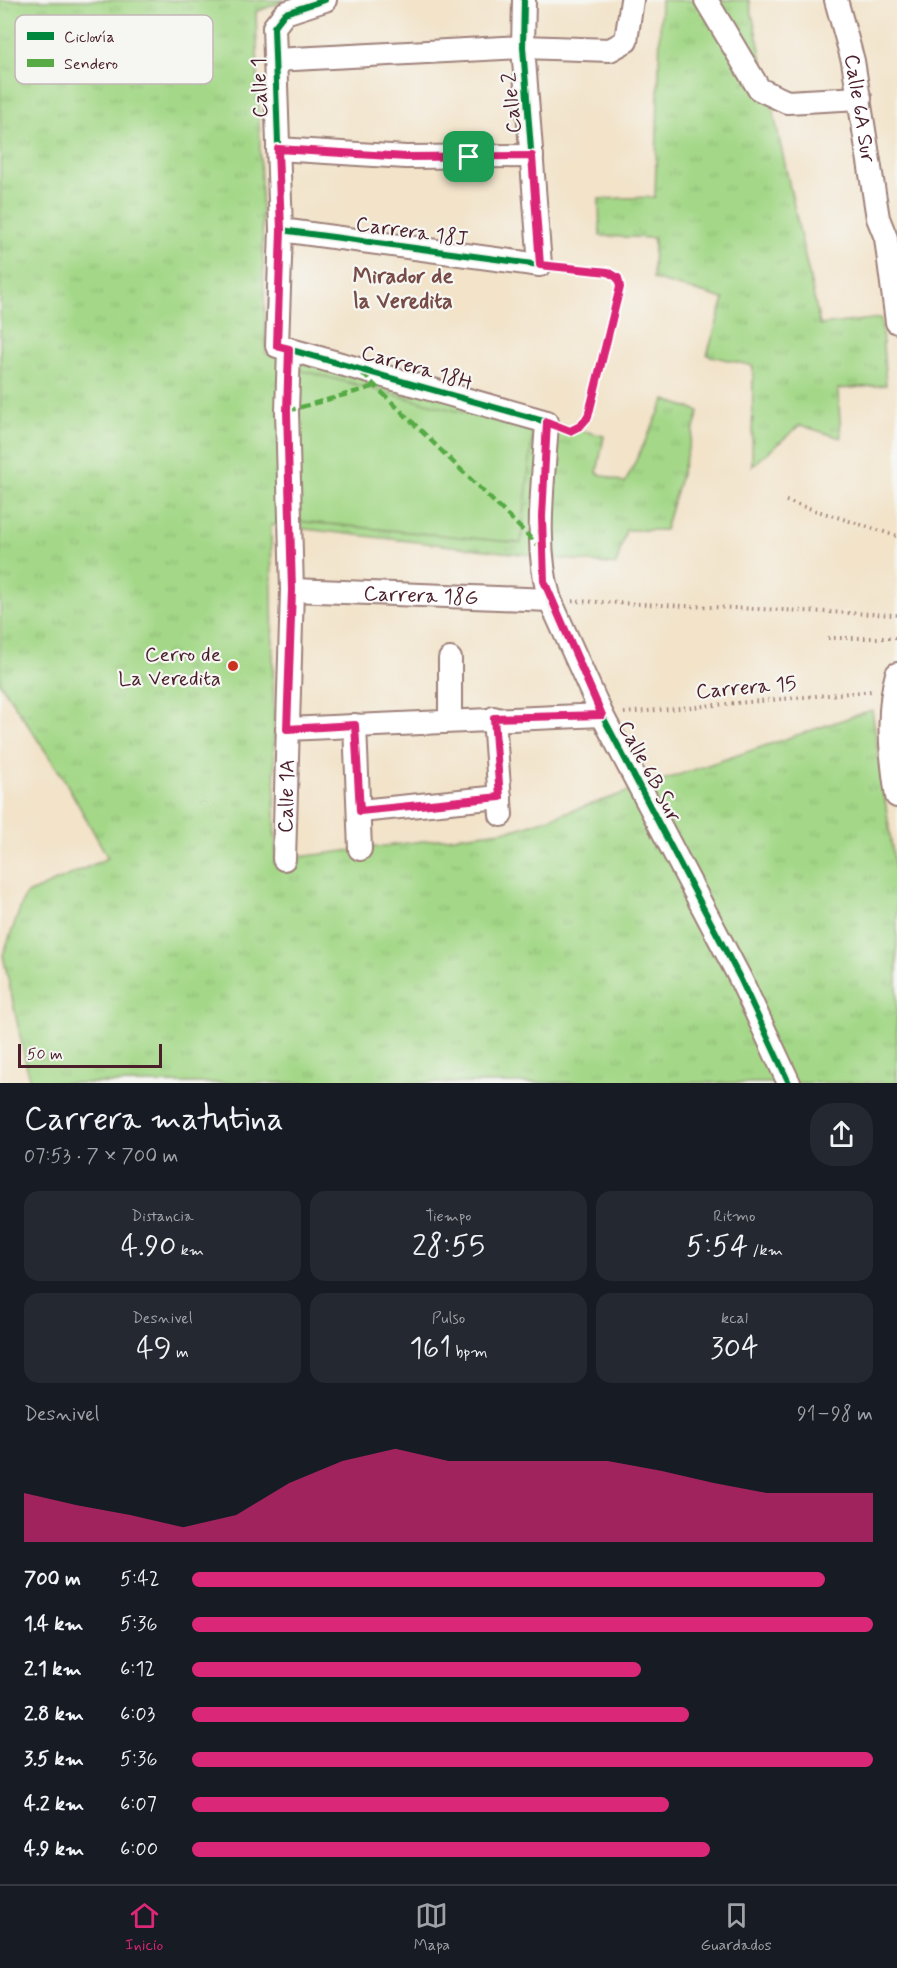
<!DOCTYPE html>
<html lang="es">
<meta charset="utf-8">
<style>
:root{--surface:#171b24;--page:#242831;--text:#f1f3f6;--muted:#9ea1a6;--line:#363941;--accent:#db2777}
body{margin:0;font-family:Mynerve,sans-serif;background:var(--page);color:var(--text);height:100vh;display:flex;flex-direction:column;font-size:22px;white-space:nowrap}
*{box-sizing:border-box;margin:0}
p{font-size:20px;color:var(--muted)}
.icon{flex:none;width:33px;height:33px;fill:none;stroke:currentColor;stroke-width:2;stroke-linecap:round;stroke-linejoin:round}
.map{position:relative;height:1083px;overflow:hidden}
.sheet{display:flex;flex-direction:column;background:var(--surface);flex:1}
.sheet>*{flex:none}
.scale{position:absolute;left:18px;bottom:15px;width:144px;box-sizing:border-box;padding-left:6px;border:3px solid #4a1f2b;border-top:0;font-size:16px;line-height:21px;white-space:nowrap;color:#4a1f2b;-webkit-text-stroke:4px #f6f6f2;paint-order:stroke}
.pin{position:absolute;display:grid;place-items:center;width:51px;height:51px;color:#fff;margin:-26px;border-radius:12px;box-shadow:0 3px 9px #0006}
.round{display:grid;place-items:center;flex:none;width:63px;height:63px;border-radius:24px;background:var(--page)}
.head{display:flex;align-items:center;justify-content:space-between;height:102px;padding:0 24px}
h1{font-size:33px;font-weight:600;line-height:45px}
.stats{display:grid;grid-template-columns:repeat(3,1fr);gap:9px;height:102px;padding:6px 24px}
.stats div{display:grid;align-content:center;border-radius:15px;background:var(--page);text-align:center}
.stats b{font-size:30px;font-weight:600}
.stats small{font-size:16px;font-weight:400}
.stats p{font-size:16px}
.chart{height:168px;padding:12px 24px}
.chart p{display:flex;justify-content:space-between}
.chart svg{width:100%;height:108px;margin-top:6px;fill:var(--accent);opacity:.7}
ul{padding:0 24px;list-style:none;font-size:20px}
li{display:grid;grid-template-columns:96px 72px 1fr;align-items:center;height:45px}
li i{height:15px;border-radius:8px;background:var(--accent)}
.tabs{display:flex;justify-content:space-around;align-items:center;height:84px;border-top:2px solid var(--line);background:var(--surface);font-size:16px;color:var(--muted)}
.tabs a{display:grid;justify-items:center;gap:3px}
.tabs .selected{color:var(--accent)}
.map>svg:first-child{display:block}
.grass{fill:url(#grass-tufts);stroke:#777c5a;stroke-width:1.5}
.green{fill:#a4d888;stroke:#777c5a;stroke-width:1.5}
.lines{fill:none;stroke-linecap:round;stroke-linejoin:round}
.street-casing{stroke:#9e817a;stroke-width:26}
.path{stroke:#9e817a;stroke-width:4;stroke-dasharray:1.5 4.5;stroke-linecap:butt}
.street{stroke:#fff;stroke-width:22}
.quiet{stroke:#57aa44;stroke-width:4.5;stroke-dasharray:9 4.5;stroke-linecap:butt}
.cycleway-casing{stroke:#f6f6f2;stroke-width:10}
.cycleway{stroke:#00873e;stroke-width:6}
.route-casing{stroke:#fff;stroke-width:12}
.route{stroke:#db2777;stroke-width:8}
.poi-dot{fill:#c8321e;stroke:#f6f6f2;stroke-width:2}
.labels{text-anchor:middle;stroke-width:4.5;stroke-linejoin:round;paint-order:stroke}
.street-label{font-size:21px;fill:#4a1f2b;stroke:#f6f6f2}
.poi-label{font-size:21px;fill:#4a1f2b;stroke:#f6f6f2;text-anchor:end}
.neighbourhood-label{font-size:22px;font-weight:bold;fill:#784c46;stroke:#f6f6f2}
.key{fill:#f6f6f2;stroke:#c2b6b6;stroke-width:1.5}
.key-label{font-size:16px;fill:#4a1f2b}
</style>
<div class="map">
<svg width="897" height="1083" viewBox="0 0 897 1083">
<defs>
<pattern id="grass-tufts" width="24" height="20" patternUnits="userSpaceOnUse" patternTransform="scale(1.5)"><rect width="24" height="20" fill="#a4d888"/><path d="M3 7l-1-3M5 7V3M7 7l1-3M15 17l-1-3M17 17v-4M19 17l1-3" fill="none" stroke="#8fb976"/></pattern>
</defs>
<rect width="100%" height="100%" fill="#f6f6f2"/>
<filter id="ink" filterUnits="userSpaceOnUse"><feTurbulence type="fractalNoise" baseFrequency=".0167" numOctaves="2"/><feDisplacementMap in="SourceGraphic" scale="12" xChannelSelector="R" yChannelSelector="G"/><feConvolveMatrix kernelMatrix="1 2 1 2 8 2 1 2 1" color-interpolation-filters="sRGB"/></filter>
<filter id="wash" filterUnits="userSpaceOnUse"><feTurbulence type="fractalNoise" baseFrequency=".008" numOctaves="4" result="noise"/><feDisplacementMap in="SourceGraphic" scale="24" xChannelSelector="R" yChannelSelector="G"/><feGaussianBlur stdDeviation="1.35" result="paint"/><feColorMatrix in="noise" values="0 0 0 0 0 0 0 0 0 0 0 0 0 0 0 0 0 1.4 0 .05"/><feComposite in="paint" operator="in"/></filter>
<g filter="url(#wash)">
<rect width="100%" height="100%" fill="#f2e3c9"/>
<path class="grass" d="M0 0H286L256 12 266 353 604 436 597 473 625 483 665 400 699 411 665 530H626L616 565 271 525 276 860 517 829 872 710 897 882V1083H30L3 955 25 895 108 858 64 779 0 683Z
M661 0H749L820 325 881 318 886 385 838 389 841 438 800 425 752 466 753 366 707 355 724 299 653 279 654 238 600 236 599 199 655 197Z"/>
<path class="green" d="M300 370 533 431 521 543 297 521Z"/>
</g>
<g filter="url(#ink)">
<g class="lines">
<defs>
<g id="street">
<path d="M325 0 285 13 274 27 281 230 277 346 547 422C544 480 533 544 550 600L602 715 740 978 789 1083"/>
<path d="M706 0 759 89 787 102 860 98"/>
<path id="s1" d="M836 0 853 61 878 218 886 238 897 322"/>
<path d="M275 60 523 47 610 50 626 41 632 0"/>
<path d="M278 149 406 157 532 156"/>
<path d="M281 230 540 265 523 47 524 0"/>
<path id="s2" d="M292 590 550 600"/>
<path d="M897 674C886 713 891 756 897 796"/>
<path d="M494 718 501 815"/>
<path d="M450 720V659"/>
<path d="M355 725 360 849"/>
<path d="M287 729 602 715"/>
<path d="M360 811 500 797"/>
<path id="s3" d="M284 859 292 590 287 411 289 349"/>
</g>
</defs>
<use href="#street" class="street-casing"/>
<path class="path" d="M557 267 608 272 618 278 620 287 588 417 580 426 570 431 565 429
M786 501 897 536
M572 601 897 615
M828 638H897
M624 713 873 691"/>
<use href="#street" class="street"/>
<path class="quiet" d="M362 373 542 549
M287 411 376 386"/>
<defs>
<path id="cycleway" d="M325 0 285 13 274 27 281 230 277 346 547 422C544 480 533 544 550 600L602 715 740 978 789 1083
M281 230 540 265 523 47 524 0"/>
</defs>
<use href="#cycleway" class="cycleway-casing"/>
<use href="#cycleway" class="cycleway"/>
</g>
</g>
<g class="lines" filter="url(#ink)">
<defs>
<path id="route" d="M278 149 406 157 532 156 540 265 608 272 618 278 620 287 588 417 580 426 570 431 547 422 542 517 544 581 602 715 494 718 500 797 360 811 355 725 287 729 292 590 287 411 289 349 277 346 281 230Z"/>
</defs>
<use href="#route" class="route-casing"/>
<use href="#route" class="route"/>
</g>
<circle class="poi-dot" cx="233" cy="666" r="6"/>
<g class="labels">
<g class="street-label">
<text transform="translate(259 88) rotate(-92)" y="7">Calle 1</text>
<text transform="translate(511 103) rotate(-95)" y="7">Calle 2</text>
<text dy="7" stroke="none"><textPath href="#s1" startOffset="111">Calle 6A Sur</textPath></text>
<text transform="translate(412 231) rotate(8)" y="7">Carrera 18J</text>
<text transform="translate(417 367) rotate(16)" y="7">Carrera 18H</text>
<text dy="7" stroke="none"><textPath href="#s2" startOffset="129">Carrera 18G</textPath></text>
<text transform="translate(746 687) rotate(-5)" y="7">Carrera 15</text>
<text transform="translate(650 771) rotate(62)" y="7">Calle 6B Sur</text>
<text dy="7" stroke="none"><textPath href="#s3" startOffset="63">Calle 1A</textPath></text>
</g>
<g class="poi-label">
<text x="221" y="661">Cerro de<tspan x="221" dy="24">La Veredita</tspan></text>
</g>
<g class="neighbourhood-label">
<text x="403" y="283">Mirador de<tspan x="403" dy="25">la Veredita</tspan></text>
</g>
</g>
<rect x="15" y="15" width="198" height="69" rx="9" class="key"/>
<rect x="27" y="32" width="27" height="8" fill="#00873e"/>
<rect x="27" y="59" width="27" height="8" fill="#57aa44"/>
<g class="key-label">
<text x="64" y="42">Ciclovía</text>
<text x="64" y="69">Sendero</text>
</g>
</svg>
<div class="scale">50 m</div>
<div class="pin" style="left:469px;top:157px;background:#1e9e55"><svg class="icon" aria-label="arrive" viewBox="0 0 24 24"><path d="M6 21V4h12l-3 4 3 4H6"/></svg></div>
</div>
<section class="sheet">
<div class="head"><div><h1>Carrera matutina</h1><p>07:53 · 7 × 700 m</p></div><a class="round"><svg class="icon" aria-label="share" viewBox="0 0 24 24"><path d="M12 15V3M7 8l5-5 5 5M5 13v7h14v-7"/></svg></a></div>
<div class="stats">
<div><p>Distancia</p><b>4.90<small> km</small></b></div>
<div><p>Tiempo</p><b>28:55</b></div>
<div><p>Ritmo</p><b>5:54<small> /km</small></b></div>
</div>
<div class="stats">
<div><p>Desnivel</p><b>49<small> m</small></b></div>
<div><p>Pulso</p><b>161<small> bpm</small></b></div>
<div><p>kcal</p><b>304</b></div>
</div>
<div class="chart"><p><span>Desnivel</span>91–98 m</p>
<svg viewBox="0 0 160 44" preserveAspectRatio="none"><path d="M0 44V24L10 29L20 33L30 38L40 33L50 20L60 11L70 6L80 11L90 11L100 11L110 11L120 15L130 20L140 24L150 24L160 24V44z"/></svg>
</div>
<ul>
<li><b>700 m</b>5:42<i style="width:93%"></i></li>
<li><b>1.4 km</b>5:36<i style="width:100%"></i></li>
<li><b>2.1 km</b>6:12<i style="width:66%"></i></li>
<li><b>2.8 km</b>6:03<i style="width:73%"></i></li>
<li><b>3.5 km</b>5:36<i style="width:100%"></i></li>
<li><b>4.2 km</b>6:07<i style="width:70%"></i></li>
<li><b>4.9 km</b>6:00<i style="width:76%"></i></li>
</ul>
</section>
<nav class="tabs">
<a class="selected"><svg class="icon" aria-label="home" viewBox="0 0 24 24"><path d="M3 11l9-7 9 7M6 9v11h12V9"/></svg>Inicio</a>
<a><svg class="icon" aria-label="map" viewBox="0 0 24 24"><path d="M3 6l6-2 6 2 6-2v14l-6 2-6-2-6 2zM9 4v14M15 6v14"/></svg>Mapa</a>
<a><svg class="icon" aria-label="saved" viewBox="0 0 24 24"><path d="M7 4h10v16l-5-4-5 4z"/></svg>Guardados</a>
</nav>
